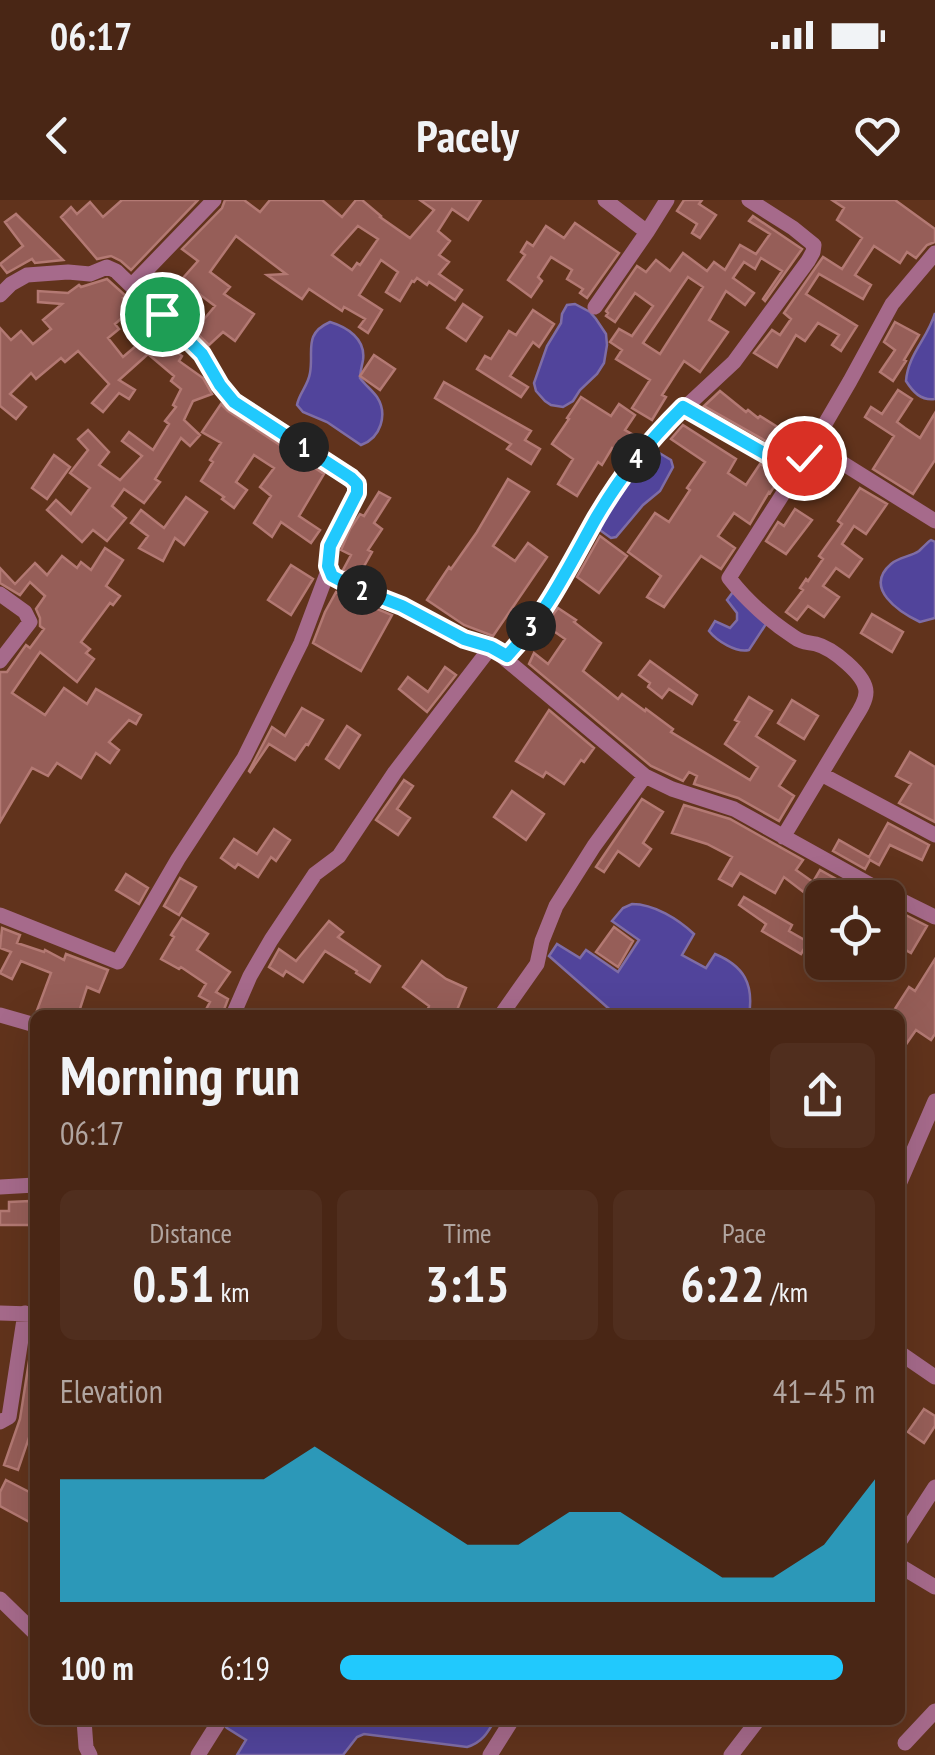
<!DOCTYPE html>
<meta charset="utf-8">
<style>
:root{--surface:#492615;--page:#502e1e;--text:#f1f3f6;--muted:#b1a5a0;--line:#614334;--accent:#21c9fd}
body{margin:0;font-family:"PT Sans Narrow",sans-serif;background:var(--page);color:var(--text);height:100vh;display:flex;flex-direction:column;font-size:38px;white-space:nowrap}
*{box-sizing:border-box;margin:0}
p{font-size:32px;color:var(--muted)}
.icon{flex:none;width:55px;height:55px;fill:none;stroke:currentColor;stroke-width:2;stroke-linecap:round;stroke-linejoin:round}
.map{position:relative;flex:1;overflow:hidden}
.panel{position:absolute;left:30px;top:810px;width:875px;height:715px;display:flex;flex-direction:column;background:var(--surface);border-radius:15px;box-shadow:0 10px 40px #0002,0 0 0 2px var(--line)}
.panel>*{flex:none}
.tools{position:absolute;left:805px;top:680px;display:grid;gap:20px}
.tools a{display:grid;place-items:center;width:100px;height:100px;border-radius:15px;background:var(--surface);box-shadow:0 10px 40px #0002,0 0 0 2px var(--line);font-size:50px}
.pin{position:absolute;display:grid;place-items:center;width:85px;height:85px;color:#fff;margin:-42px;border:5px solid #fff;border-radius:50%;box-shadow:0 2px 10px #0007}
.km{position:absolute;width:50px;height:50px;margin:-25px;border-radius:50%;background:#222;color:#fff;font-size:28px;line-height:50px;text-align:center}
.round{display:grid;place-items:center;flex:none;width:105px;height:105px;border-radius:15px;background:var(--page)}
.head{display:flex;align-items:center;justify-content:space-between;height:170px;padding:0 30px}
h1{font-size:55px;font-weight:700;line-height:75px}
.stats{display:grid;grid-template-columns:repeat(3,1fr);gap:15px;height:170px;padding:10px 30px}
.stats div{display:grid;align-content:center;border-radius:15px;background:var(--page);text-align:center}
.stats b{font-size:50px;font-weight:700}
.stats small{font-size:28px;font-weight:400}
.stats p{font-size:28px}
.chart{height:280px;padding:20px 30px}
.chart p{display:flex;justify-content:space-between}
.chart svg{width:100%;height:180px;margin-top:10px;fill:var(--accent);opacity:.7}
ul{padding:0 30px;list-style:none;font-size:32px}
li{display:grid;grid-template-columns:160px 120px 1fr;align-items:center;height:75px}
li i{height:25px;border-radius:12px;background:var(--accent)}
.status{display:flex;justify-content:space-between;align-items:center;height:70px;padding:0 50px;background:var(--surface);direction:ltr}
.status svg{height:28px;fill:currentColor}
header{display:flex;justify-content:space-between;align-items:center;height:130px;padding:0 30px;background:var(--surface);font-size:45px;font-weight:700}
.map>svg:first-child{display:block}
.water{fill:#51449b;stroke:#7f6da6;stroke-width:2.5}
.building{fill:#965e58;stroke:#b37973;stroke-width:2.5;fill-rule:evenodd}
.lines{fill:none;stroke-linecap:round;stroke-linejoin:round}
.street{stroke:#a66a8b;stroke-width:15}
.route-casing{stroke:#fff;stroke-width:20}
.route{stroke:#21c9fd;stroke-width:12}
</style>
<div class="status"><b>06:17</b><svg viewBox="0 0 49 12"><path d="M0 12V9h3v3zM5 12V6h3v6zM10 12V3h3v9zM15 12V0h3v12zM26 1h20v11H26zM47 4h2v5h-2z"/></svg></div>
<header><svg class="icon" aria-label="back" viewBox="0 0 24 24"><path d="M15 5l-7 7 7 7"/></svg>Pacely<svg class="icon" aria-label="heart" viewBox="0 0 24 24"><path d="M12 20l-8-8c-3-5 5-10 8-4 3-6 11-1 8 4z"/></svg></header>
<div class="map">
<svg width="935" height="1555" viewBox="0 0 935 1555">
<rect width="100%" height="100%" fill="#61331c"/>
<path class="water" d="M575 104 590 112 596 119 606 134 607 145 604 163 597 174 580 190 573 201 563 207 551 205 545 201 536 191 534 183 547 146 561 123 562 114 567 105Z
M935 113V199C921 201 913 192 906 181 908 154 928 138 935 113Z
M330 122C347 127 366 139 363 160 362 166 360 172 360 178 365 185 372 190 377 197 388 214 381 238 361 245L327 222 303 212 297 205C299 193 308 186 310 173 314 151 303 134 330 122Z
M651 248 671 260 673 267 660 291 643 305 616 337 611 338 597 328Z
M931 340 935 342V418L920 422C899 412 863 388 891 364 899 357 910 357 919 351 920 350 930 340 931 340Z
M733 392 766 424 749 450C736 453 717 441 709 431L715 421 730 428 737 420V413L727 400Z
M632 704C654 704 678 719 694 734L682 755 706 768 715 754C744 766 754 784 749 815H616L549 756 557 744 580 758 586 750 618 772 639 740 612 721 623 708Z
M228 1520H495C488 1532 482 1543 467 1547L364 1534 357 1537 343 1555H237L246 1540 227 1528 225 1526Z"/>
<path class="building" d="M122 0H198L131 70 121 61 111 56 97 59 61 17 71 7 77 14 90 2 103 17Z
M225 0H244L260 12 270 0H322L342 17 356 0H362L381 16 380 17 410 38 434 10 420 0H481L468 20 452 9 438 31 450 41 439 55 449 62 439 74 462 90 455 100 429 82 427 85 417 78 414 82 412 81 400 101 386 92 398 72 381 60 359 95 382 110 368 133 359 127 365 119 344 107 342 111 309 89 302 99 267 75 286 74 236 36 210 72 230 87 224 94 254 114 235 141 223 132 209 145 190 127 196 121 200 124 215 106 199 94 196 97 189 91 172 109 154 92 158 88 167 96 198 61 182 49 222 8ZM358 26 378 39 360 65 357 63 352 70 332 55Z
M684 0H702L699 4 716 15 700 38 692 33 697 24 677 11Z
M832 0H895L935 29V42L927 45 916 58 907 52 900 63 874 46 855 75 871 85 863 99 819 74 806 94 857 126 841 151 832 145 839 135 818 123 805 141 796 135 777 167 754 153 772 130 780 135 791 119 784 113 823 57 842 69 862 38 837 20 844 8Z
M16 14 63 60 35 63 32 59 7 73 0 64 23 46 5 22Z
M753 16 802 49 765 101 763 99 782 71 761 58 755 69 744 62 733 78 754 93 745 105 726 91 709 120 728 132 700 172 684 161 662 195 666 197 652 220 632 208 650 180 616 159 622 150 610 142 619 129 632 136 653 106 635 93 615 122 606 116 608 113 606 111 637 66 646 72 656 60 670 71 683 53 707 71 714 62 725 70 740 45 756 54 770 34 749 21ZM688 77 703 87 660 154 643 143Z
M575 23 619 53 587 98 580 93 583 89 567 79 572 70 551 57 538 77 542 81 531 97 508 80 525 55 521 52 527 42 533 46 546 26 564 38Z
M107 79 126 96 123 98 132 109 115 124 119 129 108 138 123 157 158 127 178 147 174 150 182 156 179 161 203 178 212 194 193 201 184 220 200 235 190 246 181 238 155 279 160 282 144 303 124 289 112 306 126 318 107 341 93 330 82 342 47 310 56 300 71 314 90 288 70 273 88 250 78 239 88 230 109 252 99 265 120 280 142 256 122 241 129 232 153 250 169 224 165 221 176 207 173 205 181 189 171 181 174 176 148 154 119 180 135 190 129 199 119 193 103 212 92 203 109 184 78 151 65 162 61 158 36 179 31 173 10 194 26 207 16 219 0 206V128L11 140 21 131 33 144 51 129 43 120 62 104 38 102V91L68 93 79 85 81 87Z
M463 104 482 117 466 141 447 128Z
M533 110 554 124 539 147 533 142 510 176 528 187 521 197 477 169 485 156 491 159 509 131 516 135Z
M895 122 919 135 904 160 906 161 893 181 880 172 895 150 884 142Z
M374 155 395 169 380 190 360 176Z
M444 182 531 231 525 240 540 249 531 264 507 249 511 244 435 198Z
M898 190 912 199 897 222 905 228 920 238 935 213V260L913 294 873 269 894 236 865 217 871 207 882 214Z
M720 191 746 212 748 210 758 218 760 216 795 238 787 253 704 206Z
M581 197 611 216 619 204 635 215 625 230 637 237 625 256 612 248 602 265 598 262 577 296 558 284 573 259 552 244 569 219 567 218Z
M221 204 228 211 324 274 299 316 320 330 311 343 281 322 272 337 254 323 271 296 260 287 274 268 254 255 236 282 247 290 234 308 222 299 224 297 201 281 213 262 210 260 221 243 202 232Z
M683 225 736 259 728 273 746 285 760 264 781 276 770 293 769 292 750 324 734 313 718 336 735 348 721 369 701 356 664 407 647 397 661 376 628 352 655 313 669 322 690 290 687 288 705 262 671 239Z
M54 255 70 267 47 299 32 288Z
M508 279 529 292 493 346 515 361 528 343 547 357 493 436 464 425 427 400 449 367 451 369 477 332Z
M860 288 887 304 866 334 854 326 842 344 862 359 849 377 836 368 823 386 839 397 824 417 808 406 797 420 786 412 803 390 800 388 806 379 808 381 823 359 819 356 842 324 838 321Z
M379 292 390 298 374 323 382 329 368 350 372 352 358 377 343 370 351 355 341 350 350 329 360 314 364 316Z
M186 297 207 312 184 345 175 338 163 361 139 348 148 336 131 323 141 310 164 328Z
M795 309 812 320 786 354 766 341 778 322 784 326Z
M600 336 627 356 599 393 577 377Z
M105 348 123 360 106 386 120 396 113 405 110 403 81 442 90 449 86 453 94 459 77 482 40 452 12 493 45 515 64 488 87 504 96 489 141 515 136 524 129 520 109 542 119 550 110 563 96 553 81 578 57 563 48 576 32 568 0 622V472H7L26 445 30 448 44 429 40 426V418L36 409 45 396 30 382 20 395 0 383V368L15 384 35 363 47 375 62 356 77 368 81 362 91 370Z
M291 365 313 379 291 415 268 400Z
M336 392 392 415 361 471 313 443 325 412Z
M558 408 576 420 574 422 601 443 583 471 618 499 622 494 645 511 646 509 673 529 671 532 750 580 758 567 725 544 739 522 735 520 749 497 772 511 756 536 795 561 779 586 794 596 779 621 738 598 694 584 697 576 689 572 683 581 651 566 529 464 534 453 548 464 565 439 545 425Z
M872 414 903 432 892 452 861 433Z
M650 461 697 495 692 504 669 489 662 498 648 487 650 483 639 475Z
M445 467 456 475 427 512 399 489 408 477 428 492Z
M792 500 818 516 804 539 778 523Z
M302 508 323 520 308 545 306 544 295 560 269 544 250 572 249 571 272 527 285 536Z
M549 510 594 548 584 562 581 560 564 584 546 572 543 577 516 561Z
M347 526 360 535 339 568 326 559Z
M910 552 935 567V622L899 603 911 584 896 576Z
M404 580 413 586 397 609 410 618 398 635 376 620Z
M512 591 544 614 526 640 494 617Z
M642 599 663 612 643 643 651 649 639 666 618 651 604 672 596 667Z
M684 605 730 619 803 660 796 670 813 682 820 670 863 694 861 698H822V720L807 711 814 700 784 677 775 693 740 673 732 686 719 679 732 657 707 644 672 633Z
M888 623 929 645 922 660 890 645 879 665 870 660 865 669 833 651 839 640 869 657Z
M274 629 290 640 276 661 271 657 258 677 238 664 235 668 221 658 234 639 257 654Z
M126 674 148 688 139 704 116 690Z
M180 678 196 687 179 715 164 706Z
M744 697 792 725 789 731 808 742 801 754 762 731 766 724 739 705Z
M896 710 927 726 911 753 888 740V725Z
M182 718 208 734 197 750 230 772 216 792 228 799 222 815H203L210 802 199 796 206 784 181 767 179 769 161 759 174 737 171 735Z
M329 721 343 732 338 737 380 766 370 782 356 773 357 771 325 751 303 782 286 771 283 776 269 767 279 749 296 761Z
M614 727 633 741 618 767 596 752Z
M2 728 20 735 17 743 44 752 45 750 64 760 66 754 108 770 99 792 87 787 78 815 36 813 51 773 21 761 12 779 0 773 11 752 0 748Z
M935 759V834L931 840 916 830 900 853V815H891L909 787 915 791Z
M422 761 446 779 466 788 455 815H442L428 809 429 806 403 787Z
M30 1001V1025H0V1011H9V1002Z
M32 1142 35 1143V1220L18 1270 4 1265 20 1219Z
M924 1209 935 1216V1226L924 1243 908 1232Z
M6 1280 35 1295V1325L0 1306V1292Z"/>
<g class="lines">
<path class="street" d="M605 0 647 32 667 0
M132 85 214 0
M0 95 11 84 27 75 68 72 90 74 107 67 116 71 202 154 220 185 234 202 351 278 357 284V293C349 309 319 355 329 372 334 381 360 390 370 393 411 410 449 434 491 447L645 576 672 589 734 609 878 689 935 717
M595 107 647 32
M683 207 797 272 850 181 892 104 935 53
M812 244 935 321
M0 394 25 412 30 422 0 461
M821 574 935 635
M783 637 853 521C858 513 866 502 866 492 866 475 832 448 816 444 807 442 802 443 794 437 771 422 746 400 729 378L797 272
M0 715 118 762 178 659 244 558 301 443 328 371
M0 815 35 825
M233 815 250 776 271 740 315 674 339 656 395 572 491 447 507 456 555 394 596 319 647 243 734 162 808 61 813 52 814 45 793 28 749 0
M501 815 537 764 542 741 556 706 594 646 645 576
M900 982 935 901
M0 987 35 985
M0 1113 31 1114
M900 1153 935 1177
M0 1222 9 1217 25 1113
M900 1341 935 1287
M900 1366 935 1387
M0 1399 35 1433
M84 1520 86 1547 90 1555
M905 1543 935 1511
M198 1555 220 1520
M490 1555 512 1520
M731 1555 758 1520"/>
</g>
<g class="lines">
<defs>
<path id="route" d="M162 114 202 154 220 185 234 202 351 278 357 284V293L330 346 328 366 332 376 353 387 402 406 464 439 491 447 507 456C545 416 569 366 596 318 622 274 647 243 683 207L797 272 804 258"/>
</defs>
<use href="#route" class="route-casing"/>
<use href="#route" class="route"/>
</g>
</svg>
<div class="tools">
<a><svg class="icon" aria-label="locate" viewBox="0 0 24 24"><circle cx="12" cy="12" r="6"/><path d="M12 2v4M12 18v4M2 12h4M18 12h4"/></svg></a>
</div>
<div class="pin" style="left:162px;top:114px;background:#1e9e55"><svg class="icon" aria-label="arrive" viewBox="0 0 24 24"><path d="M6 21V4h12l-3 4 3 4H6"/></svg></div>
<div class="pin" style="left:804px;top:258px;background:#d93025"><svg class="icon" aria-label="check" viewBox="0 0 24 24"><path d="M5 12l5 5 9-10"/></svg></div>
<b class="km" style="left:304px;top:247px">1</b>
<b class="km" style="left:362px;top:390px">2</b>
<b class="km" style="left:531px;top:426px">3</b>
<b class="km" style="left:636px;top:258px">4</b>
<section class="panel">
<div class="head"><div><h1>Morning run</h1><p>06:17</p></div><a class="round"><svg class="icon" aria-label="share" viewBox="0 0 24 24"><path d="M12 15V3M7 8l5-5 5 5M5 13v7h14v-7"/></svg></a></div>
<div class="stats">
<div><p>Distance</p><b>0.51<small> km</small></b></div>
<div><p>Time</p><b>3:15</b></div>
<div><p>Pace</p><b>6:22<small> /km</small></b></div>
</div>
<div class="chart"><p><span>Elevation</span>41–45 m</p>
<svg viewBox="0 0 160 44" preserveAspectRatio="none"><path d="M0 44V14L10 14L20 14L30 14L40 14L50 6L60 14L70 22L80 30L90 30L100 22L110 22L120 30L130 38L140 38L150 30L160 14V44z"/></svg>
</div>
<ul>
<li><b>100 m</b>6:19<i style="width:94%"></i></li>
</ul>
</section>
</div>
